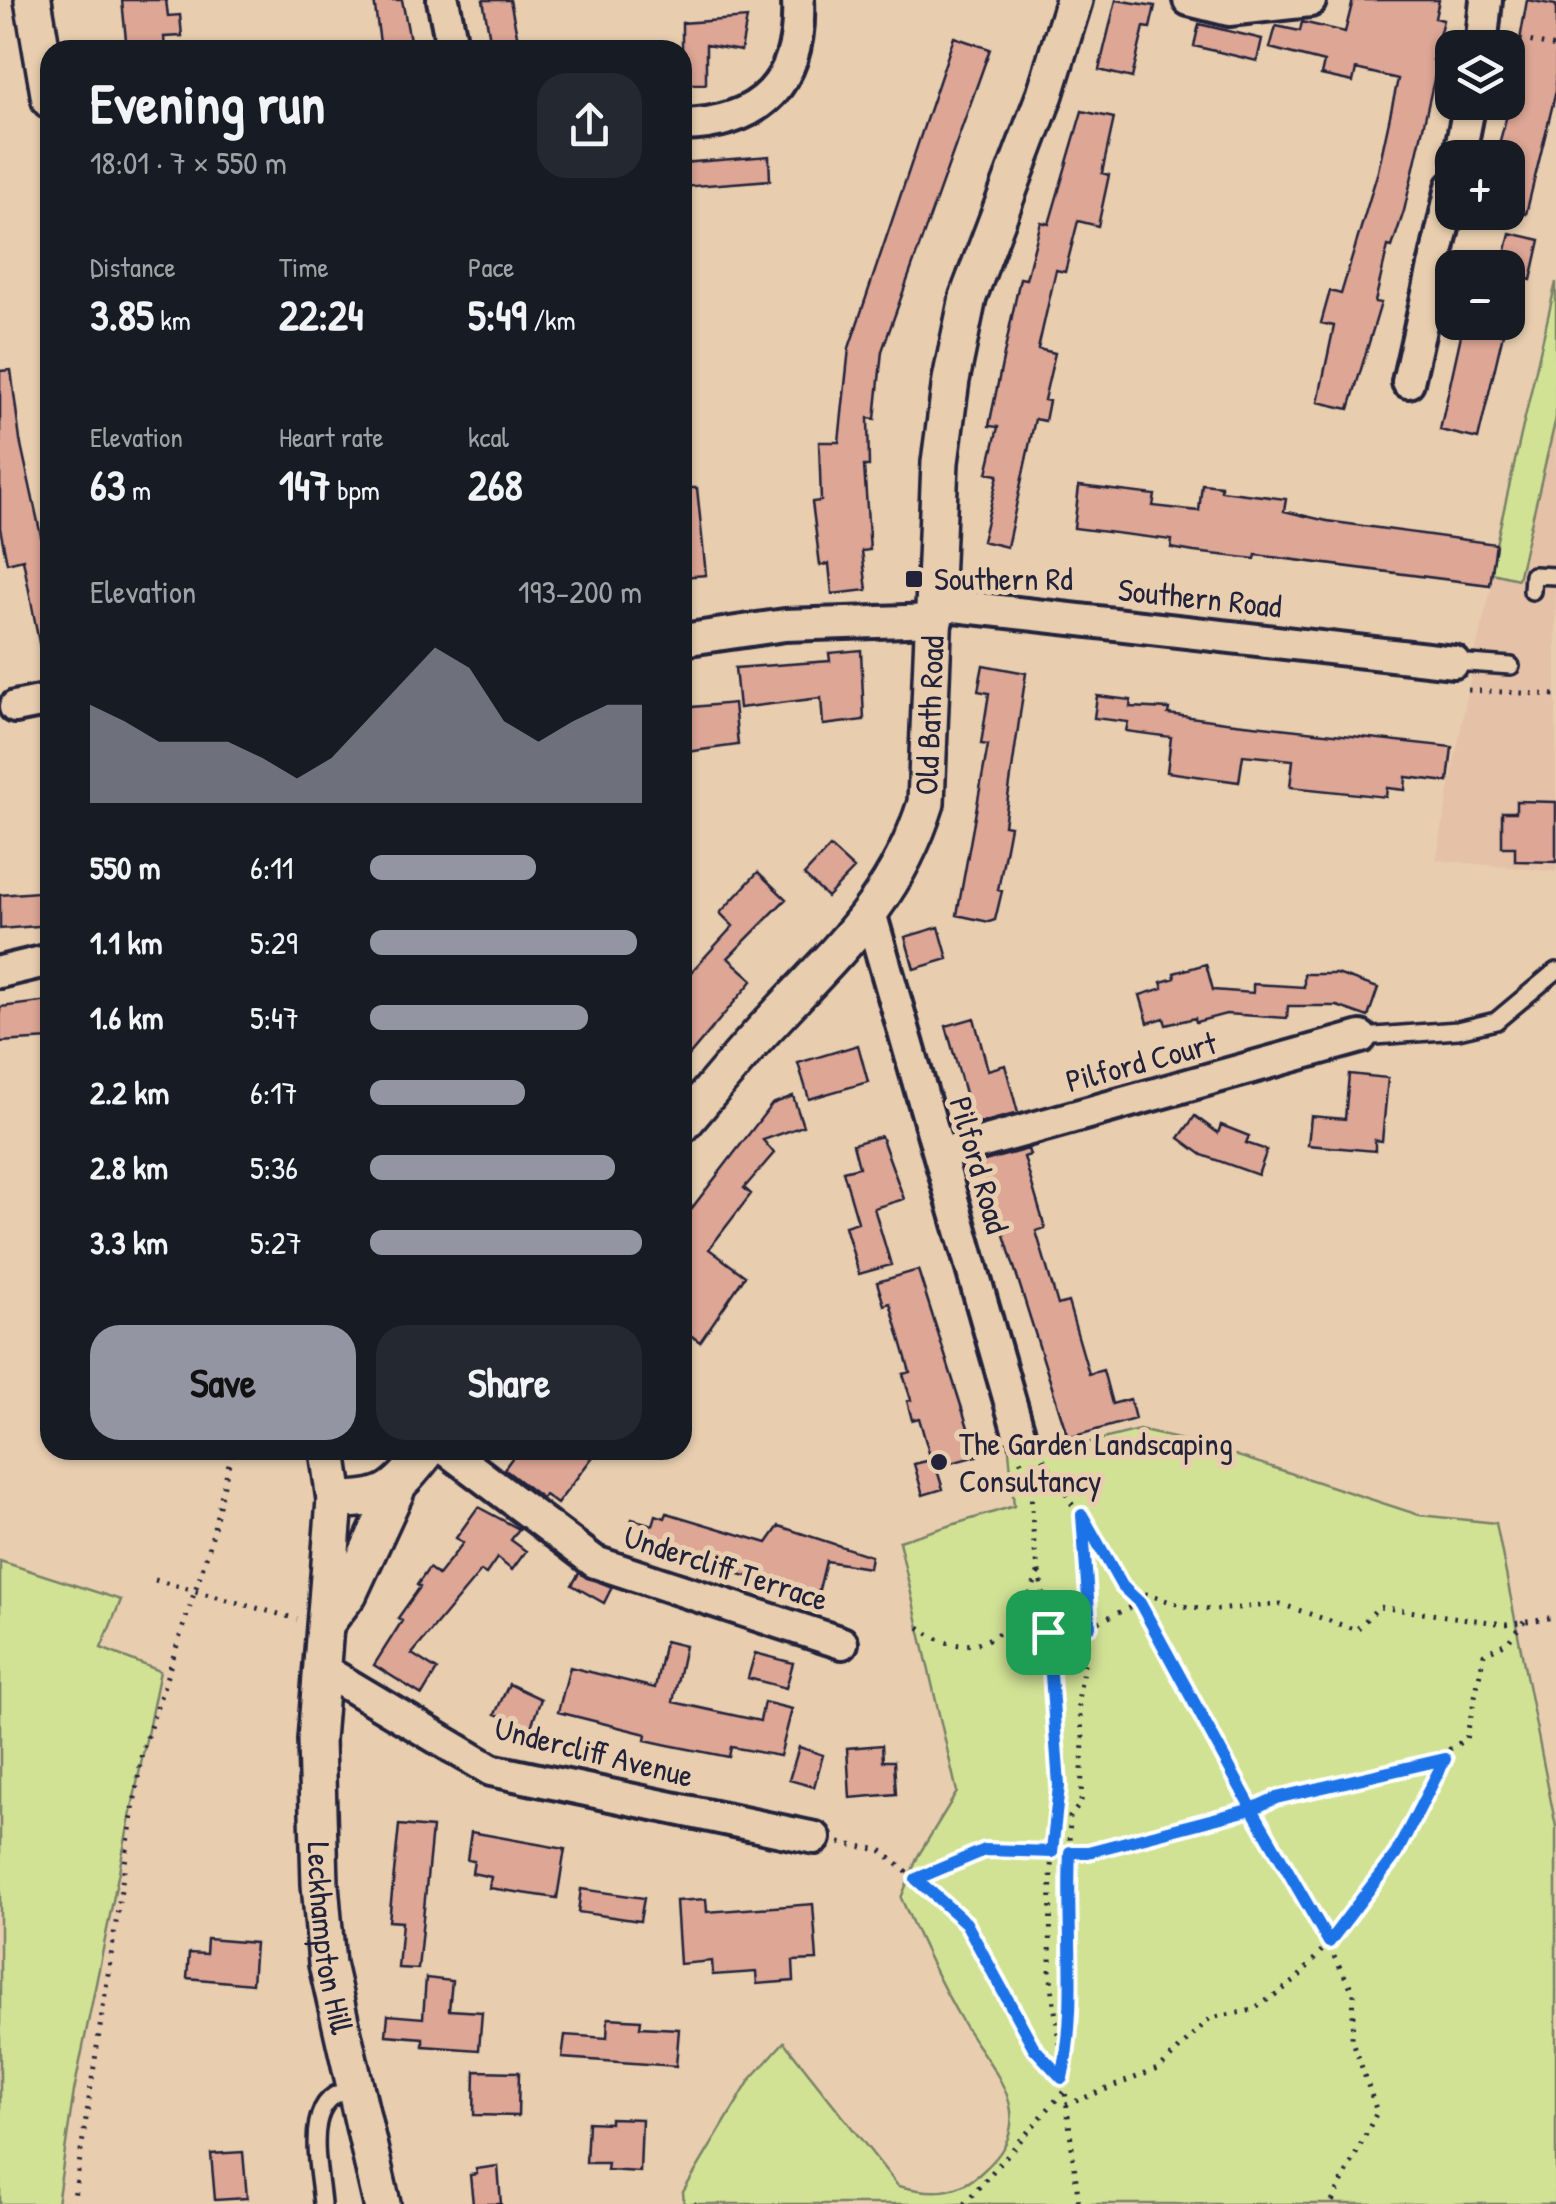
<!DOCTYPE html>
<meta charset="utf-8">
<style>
:root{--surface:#171b24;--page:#242831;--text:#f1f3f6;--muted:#9ea1a6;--accent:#9495a2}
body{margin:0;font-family:"Patrick Hand",sans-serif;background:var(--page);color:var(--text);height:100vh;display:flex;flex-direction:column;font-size:38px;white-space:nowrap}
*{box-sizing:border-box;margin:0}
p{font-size:32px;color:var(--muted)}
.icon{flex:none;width:55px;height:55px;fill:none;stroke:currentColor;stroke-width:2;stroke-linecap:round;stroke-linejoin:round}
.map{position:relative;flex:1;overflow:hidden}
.details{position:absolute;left:40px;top:40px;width:652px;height:1420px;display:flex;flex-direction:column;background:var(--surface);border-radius:30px;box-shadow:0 2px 8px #0004}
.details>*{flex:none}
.buttons{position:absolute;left:1435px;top:30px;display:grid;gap:20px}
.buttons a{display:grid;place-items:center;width:90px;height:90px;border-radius:20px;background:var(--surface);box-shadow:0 2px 8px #0004;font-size:50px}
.pin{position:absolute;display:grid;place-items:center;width:85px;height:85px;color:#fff;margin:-42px;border-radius:20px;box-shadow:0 5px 15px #0006}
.round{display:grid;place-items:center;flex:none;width:105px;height:105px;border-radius:30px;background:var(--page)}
.head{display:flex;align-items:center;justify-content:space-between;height:170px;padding:0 50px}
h1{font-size:55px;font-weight:800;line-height:75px}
.figures{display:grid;grid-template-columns:repeat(3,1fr);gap:15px;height:170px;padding:10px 50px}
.figures div{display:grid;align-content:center}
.figures b{font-size:42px;font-weight:800}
.figures small{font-size:28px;font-weight:400}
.figures p{font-size:28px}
.chart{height:280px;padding:20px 50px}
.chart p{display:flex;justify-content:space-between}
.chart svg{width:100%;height:180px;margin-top:10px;fill:var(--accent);opacity:.7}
.primary-button{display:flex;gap:20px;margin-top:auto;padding:20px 50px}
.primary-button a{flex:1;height:115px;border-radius:30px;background:var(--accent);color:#111;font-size:40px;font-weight:800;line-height:115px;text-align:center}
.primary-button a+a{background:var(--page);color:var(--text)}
ul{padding:0 50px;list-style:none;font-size:32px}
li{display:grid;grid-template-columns:160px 120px 1fr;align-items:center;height:75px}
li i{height:25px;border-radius:12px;background:var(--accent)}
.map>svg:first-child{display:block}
.built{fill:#e5c2a7}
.grass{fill:#d2e295;stroke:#7a8268;stroke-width:2.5}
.building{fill:#dda695;stroke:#22223b;stroke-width:2.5}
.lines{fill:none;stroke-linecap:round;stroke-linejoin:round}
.service-casing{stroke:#22223b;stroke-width:22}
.minor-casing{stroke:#22223b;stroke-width:38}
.tertiary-casing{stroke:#22223b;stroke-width:42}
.path{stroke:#22223b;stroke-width:5;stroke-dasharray:2.5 8;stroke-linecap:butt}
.service{stroke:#e8ceaf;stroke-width:15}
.minor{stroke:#e8ceaf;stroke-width:30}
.tertiary{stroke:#e8ceaf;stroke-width:35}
.route-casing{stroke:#fff;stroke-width:20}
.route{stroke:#1a73e8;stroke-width:12}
.poi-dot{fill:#22223b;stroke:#e8ceaf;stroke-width:4}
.labels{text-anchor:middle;stroke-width:10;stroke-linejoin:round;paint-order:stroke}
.poi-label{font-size:32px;fill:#22223b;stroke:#e8ceaf;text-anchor:start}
.street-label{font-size:32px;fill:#22223b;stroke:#e8ceaf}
</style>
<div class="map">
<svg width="1556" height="2204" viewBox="0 0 1556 2204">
<rect width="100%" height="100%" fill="#e8ceaf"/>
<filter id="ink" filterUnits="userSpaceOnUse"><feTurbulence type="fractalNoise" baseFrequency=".01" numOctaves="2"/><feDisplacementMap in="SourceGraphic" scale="20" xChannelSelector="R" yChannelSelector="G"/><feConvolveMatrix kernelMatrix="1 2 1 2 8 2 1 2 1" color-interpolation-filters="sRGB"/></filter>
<g filter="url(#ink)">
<path class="built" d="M1556 282V872L1436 860 1475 652 1492 585 1496 544Z"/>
<path class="grass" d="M1556 282V418L1518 579 1492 573 1496 544Z
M1139 1430 1204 1445 1419 1515 1496 1523 1556 1827V2204H684L683 2192 750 2080 784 2042 898 2186C931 2194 957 2196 983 2171 1001 2155 1014 2137 1011 2111 1007 2080 978 2049 963 2023 939 1982 920 1940 901 1898L918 1856 957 1792 899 1541 1014 1506 1009 1450 1035 1436 1067 1448Z
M0 1561 121 1600 101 1648 160 1671 74 2091 57 2204H0Z"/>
<path class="building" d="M122 0H166L168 16 180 15 182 36 164 37 165 48 127 50Z
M374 0H402L412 50H381Z
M483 0H510L520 50H492Z
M1116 0 1155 6 1150 28 1144 27 1132 78 1099 70Z
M1353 0H1439L1435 18 1443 20 1433 60 1438 62 1404 211 1392 247 1388 246 1375 302 1381 303 1349 409 1318 402 1334 326 1321 323 1330 291 1341 294 1378 171 1398 79 1356 69 1353 82 1321 75 1324 62 1270 48 1276 26 1300 31 1302 22 1345 32Z
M1527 0 1556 5V91L1526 214 1508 209V158L1496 155 1518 75 1514 74Z
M747 18 741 51 706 45V84H682V23Z
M1199 24 1262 39 1257 61 1194 46Z
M954 37 990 49 882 351 875 419 868 418 869 466H864L870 550 862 551 867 590 832 594 829 564 820 565 812 502 821 501 819 442H839L849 348Z
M1082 111 1114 118 1102 173 1109 175 1098 226 1078 221 1065 272 1056 270 1038 349 1055 353 1044 400 1049 401 1045 421 1035 419 1007 547 982 541 998 475 987 473 998 427 989 426 1020 278 1026 279 1041 222 1049 224Z
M769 156 770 180 682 187V163Z
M1510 233 1540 240 1531 280 1508 275V268H1502Z
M1463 326 1503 334 1478 439 1440 430Z
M11 370 20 440 50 577V647L40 648 23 559 7 563 0 528V371Z
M1202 484 1221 486V491L1286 499 1284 511 1327 521 1496 544 1490 585 1256 555 1255 559 1194 552 1171 548 1172 540 1074 528 1079 486 1155 495 1153 506 1199 511Z
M682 488H697L706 575 682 577Z
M861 650 864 720 823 725 821 698 739 708 735 668 830 661 829 653Z
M983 665 1026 673 1004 825 1010 826 998 890 1002 891 995 920 989 922 957 915 988 745 981 744 989 693 978 691Z
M1097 696 1131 700 1130 707 1169 709 1168 714 1226 722 1452 747 1448 782 1406 777 1405 790 1387 788 1386 797 1290 787 1293 760 1243 755 1239 782 1167 772 1171 737 1126 731 1128 722 1094 718Z
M734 703 738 745 686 752 682 708Z
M1516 801 1556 802V862L1515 861V847H1502V812H1516Z
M830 847 854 869 827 897 804 875Z
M758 872 786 899 728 958 753 980 682 1064V982L733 926 720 913Z
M50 891V925L0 929V895Z
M939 927 948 959 914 969 905 937Z
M1206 964 1213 990 1253 993V984L1304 987V974H1337L1378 988 1368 1017 1337 1006H1288L1287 1018 1226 1014 1196 1022 1195 1018 1166 1025 1164 1018 1148 1023 1140 995 1163 988 1161 982 1175 978 1174 973Z
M50 1001V1039L0 1042V1007Z
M974 1018 988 1070 1005 1065 1018 1113 974 1125 946 1026Z
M858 1045 868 1082 809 1099 798 1063Z
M1349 1074 1388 1078 1382 1141 1375 1140V1151L1308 1145 1311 1116 1345 1119Z
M793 1096 803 1126 763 1140 774 1153 744 1188 751 1194 709 1249 745 1276 700 1342 682 1329V1221L772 1104Z
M1195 1116 1218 1133 1221 1125 1249 1136 1246 1143 1267 1150 1258 1175 1202 1155 1179 1138Z
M881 1136 904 1199 874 1208 891 1265 859 1274 845 1226 858 1222 843 1171 859 1167 853 1144Z
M1028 1149 1030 1155 1024 1157 1045 1228 1036 1231 1058 1305 1068 1302 1089 1374 1103 1370 1112 1404 1130 1399 1135 1419 1068 1438 981 1162Z
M918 1270 977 1456 936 1467 943 1489 923 1495 914 1464 931 1460 919 1418 912 1420 907 1401 911 1400 903 1374 910 1372 890 1303 884 1305 877 1282Z
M518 1450H598L557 1504 545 1495 542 1498 504 1469Z
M478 1507 519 1529 511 1540 526 1551 512 1570 497 1558 486 1574 481 1571 412 1654 437 1670 422 1695 374 1665 402 1621 398 1618 420 1587 417 1585 429 1568 438 1575 463 1543 456 1538Z
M667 1513 767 1543 779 1526 871 1556 869 1568 826 1561 817 1598 626 1539 632 1519 653 1525 656 1515 665 1518Z
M579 1573 612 1587 604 1603 572 1585Z
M665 1641 685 1646 673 1702 760 1721 764 1702 792 1709 780 1756 731 1747 729 1757 668 1745 645 1740 646 1734 558 1712 570 1667 655 1688Z
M755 1653 793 1663 786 1688 748 1678Z
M509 1684 541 1699 531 1727 495 1714Z
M882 1745 883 1761H894L896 1794 850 1798 847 1748Z
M799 1747 823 1755 814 1787 789 1780Z
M399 1825 432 1828 418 1969 398 1968 402 1922 389 1921Z
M471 1832 565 1849 557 1898 489 1888 491 1877 472 1873 474 1861 467 1860Z
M581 1889 644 1898 640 1921 578 1912Z
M706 1899 707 1912 813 1904 817 1960 793 1961 794 1981 757 1984 756 1972 713 1975 712 1961 680 1964 676 1901Z
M207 1939 255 1943 252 1984 187 1978 189 1953 206 1954Z
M426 1978 452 1981 449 2010 482 2012 479 2050 423 2046V2038L386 2035 388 2015 423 2018Z
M608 2018 641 2020 640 2027 679 2029 676 2066 562 2058 565 2035 607 2038Z
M475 2071 519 2072 518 2116 474 2115Z
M610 2118 642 2119 640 2172 607 2170 608 2163H586L588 2122 610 2123Z
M243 2152 247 2198 215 2200 211 2154Z
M498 2166 501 2204H473L470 2175 477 2174 476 2169Z"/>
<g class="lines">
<defs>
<path id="service" d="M1532 591 1533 575 1556 576
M1454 662 1511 666
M1361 1037 1458 1030 1496 1021 1556 971
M322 2204C319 2166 299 2094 355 2089"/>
<path id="minor" d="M443 0 453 50
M1189 0 1229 10 1310 1
M1481 48 1486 0
M682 125C762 123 802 82 798 0
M1459 158 1470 102
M1408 382 1452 187
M937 604 1454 662
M682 640 785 625 937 620
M15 707 50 700
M871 916 1019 1433
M0 972 50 960
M940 1154 1361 1037
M447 1450 595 1562 842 1643
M320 1668 491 1770 815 1838"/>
<g id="tertiary">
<path d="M33 0 50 100"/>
<path id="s1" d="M682 1125C712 1090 741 1053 773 1020 839 949 896 899 926 803L940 462 951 380 968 297 1045 94 1074 0"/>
<path id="s2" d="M328 1450 335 1500 316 1740 320 1884 327 1964 382 2204"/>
<path d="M335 1500C389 1500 395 1491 428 1450"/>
<path d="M327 1622 349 1593 396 1491"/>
</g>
</defs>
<use href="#service" class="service-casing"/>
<use href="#minor" class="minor-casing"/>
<use href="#tertiary" class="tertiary-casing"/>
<path class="path" d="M1510 37 1556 47
M1468 690 1556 695
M1037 1450C1074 1498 1097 1561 1140 1603L1354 1993 1352 2038 1377 2112 1331 2204
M1020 1460 1030 1473 1034 1546 1046 1608 1059 1787 1051 1867 1050 1970 1079 2204
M155 1580 297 1619
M1125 1587 1183 1606 1216 1610 1281 1604 1356 1630 1379 1607 1505 1624 1556 1617
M919 1627C973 1670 1021 1629 1038 1573
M1048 1633 1090 1626 1139 1603
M840 1843 881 1850 966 1923 1034 2048 1060 2076
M916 1879 985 1850 1088 1852 1252 1809 1276 1798 1445 1759
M1064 2070 1069 2044 1066 1925 1070 1817 1081 1803 1083 1738 1078 1701 1090 1626 1083 1522
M1066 2105 1160 2068 1210 2018 1253 2010 1295 1981 1346 1923 1396 1854 1450 1749 1466 1739 1484 1654 1508 1642 1524 1621
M694 2203 695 2204
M73 2204 142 1752 210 1545 232 1450
M964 2204 1064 2091"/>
<use href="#service" class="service"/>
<use href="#minor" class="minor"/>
<use href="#tertiary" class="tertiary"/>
</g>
</g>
<g class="lines" filter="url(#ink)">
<defs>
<path id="route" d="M1048 1632 1059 1786 1052 1852 985 1850 916 1879 966 1923 1034 2048 1062 2078C1078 2006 1066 1926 1070 1852H1088L1252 1809 1329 1942 1396 1854 1445 1759 1276 1798 1252 1809 1140 1603 1122 1586 1082 1515 1090 1626 1048 1632"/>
</defs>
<use href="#route" class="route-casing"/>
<use href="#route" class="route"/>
</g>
<g class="poi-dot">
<rect x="904" y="569" width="20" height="20" rx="5"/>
<circle cx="939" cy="1462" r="10"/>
</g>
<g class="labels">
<g class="poi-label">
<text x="934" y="590">Southern Rd</text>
<text x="959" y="1455">The Garden Landscaping<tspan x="959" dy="37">Consultancy</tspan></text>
</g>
<g class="street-label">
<text transform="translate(1200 598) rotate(6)" y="11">Southern Road</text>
<text dy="11" stroke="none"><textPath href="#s1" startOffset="495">Old Bath Road</textPath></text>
<text transform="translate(1141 1062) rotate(-15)" y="11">Pilford Court</text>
<text transform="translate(979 1165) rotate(74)" y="11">Pilford Road</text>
<text transform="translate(726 1568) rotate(18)" y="11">Undercliff Terrace</text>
<text transform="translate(594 1752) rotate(14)" y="11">Undercliff Avenue</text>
<text dy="11" stroke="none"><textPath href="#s2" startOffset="490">Leckhampton Hill</textPath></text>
</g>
</g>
</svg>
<div class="buttons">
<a><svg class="icon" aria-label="layers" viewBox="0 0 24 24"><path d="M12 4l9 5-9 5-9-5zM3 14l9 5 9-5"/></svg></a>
<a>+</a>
<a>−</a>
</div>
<div class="pin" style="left:1048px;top:1632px;background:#1e9e55"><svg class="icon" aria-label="arrive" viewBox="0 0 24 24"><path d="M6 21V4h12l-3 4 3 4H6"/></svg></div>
<section class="details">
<div class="head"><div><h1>Evening run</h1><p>18:01 · 7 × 550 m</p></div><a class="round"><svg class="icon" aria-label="share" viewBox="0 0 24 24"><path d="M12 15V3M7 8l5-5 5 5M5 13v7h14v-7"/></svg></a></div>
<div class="figures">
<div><p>Distance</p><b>3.85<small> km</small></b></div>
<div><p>Time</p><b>22:24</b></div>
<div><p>Pace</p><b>5:49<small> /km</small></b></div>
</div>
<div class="figures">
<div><p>Elevation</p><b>63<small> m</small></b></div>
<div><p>Heart rate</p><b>147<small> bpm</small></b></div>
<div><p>kcal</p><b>268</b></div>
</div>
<div class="chart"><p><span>Elevation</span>193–200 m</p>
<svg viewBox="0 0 160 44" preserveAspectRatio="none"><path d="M0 44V20L10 24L20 29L30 29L40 29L50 33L60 38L70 33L80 24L90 15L100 6L110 11L120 24L130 29L140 24L150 20L160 20V44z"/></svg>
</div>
<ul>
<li><b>550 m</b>6:11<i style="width:61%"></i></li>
<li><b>1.1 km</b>5:29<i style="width:98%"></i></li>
<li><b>1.6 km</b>5:47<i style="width:80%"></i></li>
<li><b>2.2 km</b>6:17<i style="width:57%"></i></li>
<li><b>2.8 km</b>5:36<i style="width:90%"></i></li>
<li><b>3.3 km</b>5:27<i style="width:100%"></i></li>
</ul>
<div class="primary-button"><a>Save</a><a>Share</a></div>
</section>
</div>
